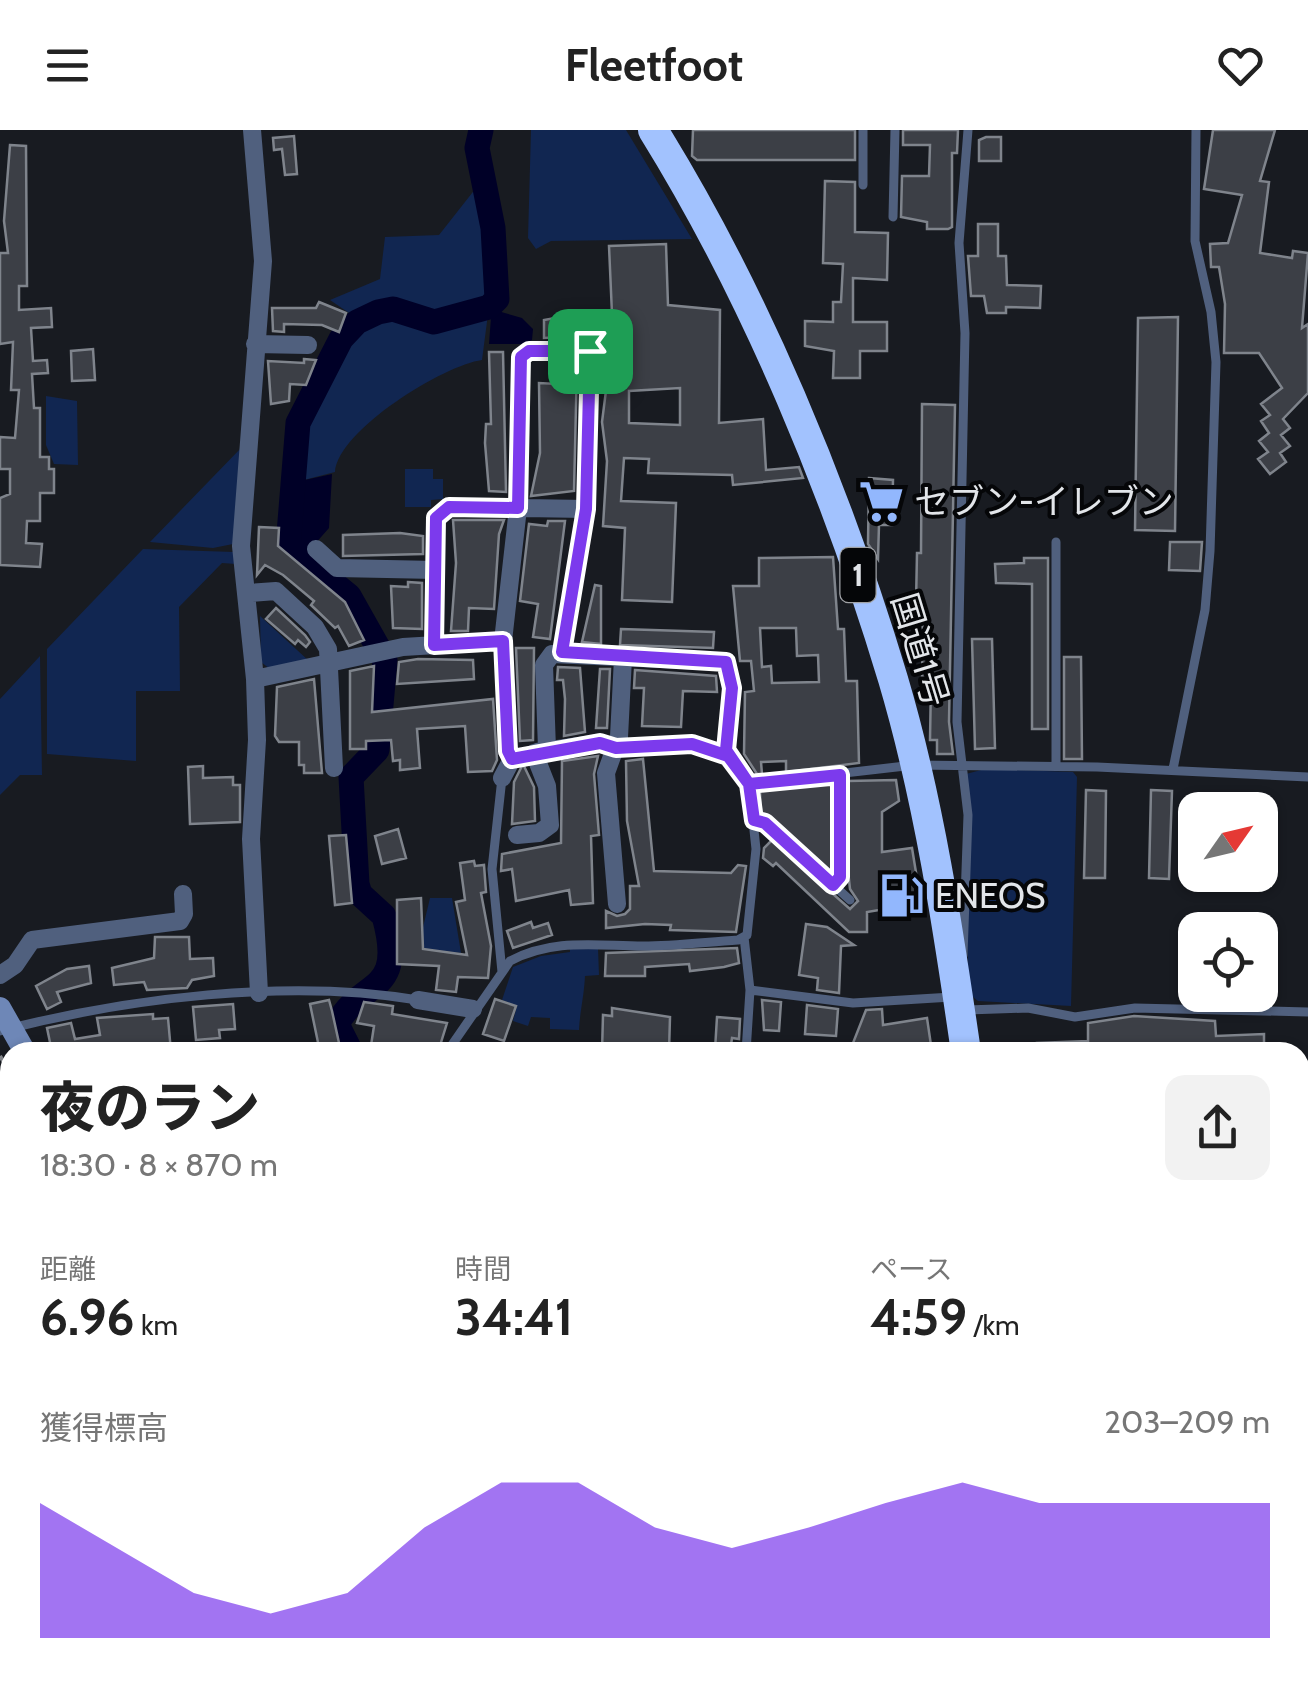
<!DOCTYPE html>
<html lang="ja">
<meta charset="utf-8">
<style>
:root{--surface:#fff;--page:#f2f2f2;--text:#222;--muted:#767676;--accent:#7c3aed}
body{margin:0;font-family:Cabin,"Noto Sans JP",sans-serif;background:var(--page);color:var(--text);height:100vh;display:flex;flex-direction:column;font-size:38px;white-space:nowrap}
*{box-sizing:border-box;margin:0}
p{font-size:32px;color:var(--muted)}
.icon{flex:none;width:55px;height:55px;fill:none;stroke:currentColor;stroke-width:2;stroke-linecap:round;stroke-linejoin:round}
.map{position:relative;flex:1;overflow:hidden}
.side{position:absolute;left:0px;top:912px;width:1310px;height:642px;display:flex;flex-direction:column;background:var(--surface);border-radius:30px 30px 0 0;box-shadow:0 2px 8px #0004}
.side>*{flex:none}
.needle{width:65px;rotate:56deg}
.buttons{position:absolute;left:1178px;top:662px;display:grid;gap:20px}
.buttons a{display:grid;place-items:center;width:100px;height:100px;border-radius:20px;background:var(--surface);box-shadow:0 2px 8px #0004;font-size:50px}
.pin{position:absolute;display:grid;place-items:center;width:85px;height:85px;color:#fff;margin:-42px;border-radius:20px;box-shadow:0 5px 15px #0006}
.round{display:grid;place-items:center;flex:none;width:105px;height:105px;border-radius:20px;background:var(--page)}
.summary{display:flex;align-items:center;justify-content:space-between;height:170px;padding:0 40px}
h1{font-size:55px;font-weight:800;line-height:75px}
.stats{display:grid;grid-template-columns:repeat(3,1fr);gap:15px;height:170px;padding:10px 40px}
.stats div{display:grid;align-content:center}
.stats b{font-size:50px;font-weight:800}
.stats small{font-size:28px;font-weight:400}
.stats p{font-size:28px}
.chart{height:280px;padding:20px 40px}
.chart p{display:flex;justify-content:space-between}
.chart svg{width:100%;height:180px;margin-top:10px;fill:var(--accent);opacity:.7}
header{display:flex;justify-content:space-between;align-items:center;height:130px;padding:0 40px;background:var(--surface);font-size:45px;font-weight:800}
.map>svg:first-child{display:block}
.green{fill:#112651}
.water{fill:#000027}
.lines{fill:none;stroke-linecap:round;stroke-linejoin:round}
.stream{stroke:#000027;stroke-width:4}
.river{stroke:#000027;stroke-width:25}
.building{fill:#3c3f46;stroke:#7f848c;stroke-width:2.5;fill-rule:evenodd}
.lane{stroke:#50607e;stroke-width:9}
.street{stroke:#50607e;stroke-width:18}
.secondary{stroke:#6e87b7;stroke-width:22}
.highway{stroke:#a2c2fe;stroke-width:30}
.rail{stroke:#898c91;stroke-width:4;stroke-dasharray:20 10;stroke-linecap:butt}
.route-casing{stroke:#fff;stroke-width:20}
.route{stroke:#7c3aed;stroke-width:12}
.labels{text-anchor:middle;stroke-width:8;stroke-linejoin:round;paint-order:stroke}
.shield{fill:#050608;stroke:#a0a2a6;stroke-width:2.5}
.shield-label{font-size:32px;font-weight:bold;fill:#e2e5e9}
.poi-label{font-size:35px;fill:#e2e5e9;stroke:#050608;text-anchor:start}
.street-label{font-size:35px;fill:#e2e5e9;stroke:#050608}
</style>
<header><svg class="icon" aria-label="menu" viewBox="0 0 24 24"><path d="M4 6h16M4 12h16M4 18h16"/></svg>Fleetfoot<svg class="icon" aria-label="heart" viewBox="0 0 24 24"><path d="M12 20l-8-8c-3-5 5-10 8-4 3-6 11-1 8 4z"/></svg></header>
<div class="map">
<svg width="1308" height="1554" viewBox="0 0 1308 1554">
<rect width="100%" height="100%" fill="#181b21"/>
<path class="green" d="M531 0H626L692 109 551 111 536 119 528 108Z
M476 58 486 88 493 162 484 175 428 186 396 175 383 176 355 187 330 170 380 149 385 107 439 105Z
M488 184 482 230C444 235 338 300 335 342L300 351 299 315 307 286 359 196 383 186 436 197Z
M46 266 77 271 78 335 54 334 46 315Z
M241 318 233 414 213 418 150 412Z
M405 339H433V349H443V369L431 370V377H405Z
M143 419 234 422 236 434 222 433 179 477 180 561H136V631L47 624V519Z
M260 486 309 531 270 539 261 532Z
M40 526 42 645H20L0 665V569Z
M985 639 1073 642 1077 647 1071 876 978 871 968 863 966 644Z
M430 768H452L461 823 418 818Z
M598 818 599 845 585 846C584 867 580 880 579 900L550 899V888L531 887 528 896 513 891 517 876 502 870 513 837 541 826 570 822V819Z
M1308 1214V1554H1276L1277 1545H1300V1266Z"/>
<path class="water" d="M498 181 522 188 533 199 532 210 524 214H489L491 187Z
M332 344 329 398 307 423 294 405 300 351Z"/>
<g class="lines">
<path class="stream" d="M1300 1133 1308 1110
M1239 1554V1545"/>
<path class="river" d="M351 922 337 894C363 847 406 866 384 786L360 764 357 754 351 647 377 620 385 530 349 466 288 416 298 293 341 209 357 192 378 182 393 179 434 192 489 177 497 169 493 98 477 18 481 0
M841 1545 857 1554"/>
</g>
<path class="building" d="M693 0H855V30H697L692 26Z
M903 0H958L957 23H952V97L948 99H927V92L901 87 902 46H929L930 15H903Z
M1213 0H1275L1260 51 1269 52 1260 123 1292 128 1293 121 1308 123 1302 198 1308 194V263L1283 289 1290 298 1281 305 1290 316 1280 323 1286 332 1270 344 1258 329 1268 322 1259 311 1269 303 1261 291 1270 285 1261 274 1282 258 1259 223H1224L1225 174 1219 137H1211L1210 114 1228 113 1242 65 1204 59Z
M294 6 297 44 285 45 282 19 274 20 273 8Z
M986 7H1001V31H979V10Z
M10 15 26 16 27 156H19V180L51 178 52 197 31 198 33 231 47 230 48 243 32 244 34 278H40V327H49V339H54V363H40V391H27L26 413 42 414 40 437 0 435V368L10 364V339H0V307L15 308 19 260H11L13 212 0 214V123H8L4 91Z
M825 51 855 52V102L888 103 887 150 853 148V192H887V221H860V248H833L834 221 805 216V191L833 192V172H841L843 134 823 133Z
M978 94H998V126H1006L1007 155 1041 156 1040 178 1006 177V183H987L984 166H971L968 126H978Z
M666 114 668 175 720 180 719 293 763 289 766 340 799 337 803 348 733 355 732 345 648 343 649 329 624 328 621 371 676 373 672 472 622 470 625 398 603 396 607 331 602 292 608 245H602L603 229H608L612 184 609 116ZM680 258V295L629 293V261Z
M319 172 346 183 339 202 322 195 284 194V202L273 201 272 178H316Z
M566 186H579L578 206 544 208V190Z
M1178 187 1175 401 1135 400 1138 188Z
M93 219 95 250 72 251 71 221Z
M489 222H503L506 362 489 361 485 313 486 294H491Z
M304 229 316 230 306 255 290 254 289 271 271 274 268 231 304 233Z
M558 234H577L574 361 531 366 540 323 539 253 558 254Z
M922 274 955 275 949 592 953 624H937V610H930L931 552H922L923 473H916L917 423H921Z
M869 348 893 350 892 395H879L878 429 868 414Z
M453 390H504L499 404 494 479 469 478 468 501H451L456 433Z
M548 391H565L550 509 533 507 538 474 520 471 529 394 547 396Z
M259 397 279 398 278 416 345 472 364 510 349 516 338 496 335 498 311 475 314 471 283 445 265 435 257 445Z
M400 403 423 406V424L343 426V405Z
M1170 412H1202L1200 441 1169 440Z
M833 427 838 499H844L846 551H857L859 633 786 642V631L761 632 762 644H757L744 624 745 562 754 561 751 531H740L733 456H759V428ZM760 498H796L797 526 818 525 819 552 772 553 771 536 762 537Z
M1024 428H1048V599H1032V454L996 453 995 434 1024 433Z
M408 452 422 453V499L393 498 391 456 408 457Z
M595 455 601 456V514L582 512Z
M276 478 305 505 310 512 306 517 298 510 295 514 266 489Z
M621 499 714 502 713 518 620 515Z
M972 509H992L995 618 975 619Z
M516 518H534L533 610 520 611Z
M1064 527H1081L1082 629H1064Z
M418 529 473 530 474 549 397 554 399 532Z
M374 536 372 582 493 569 497 630 492 641 468 642 465 596 417 599 420 638 400 640V630L393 631 391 610 366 611V619H350V541Z
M558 537 580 538 585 602 564 606 565 569 563 550H557Z
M600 539H610L607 598H596Z
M635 540 716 546 717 562 683 561 681 597 642 596 644 558H634Z
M314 549 322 643H304V635H299V612H279L275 606 277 557Z
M598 626 594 644 599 705 591 706 593 773 571 775 569 760 516 771 512 739 501 741 502 724 561 713 562 631Z
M643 629 654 741 731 743 738 735 746 736 736 802 670 800 671 795 645 794 606 798V781L617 786 625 784 630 779V756H639L627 691 626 631Z
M523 634 534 657 535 691 512 694 514 652Z
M203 636V648L233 647V655H240V692L190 694 188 637Z
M896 650 899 671 882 682V722L912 718 921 773 867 782V802H849L776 733 773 736 763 728 764 718 772 710 850 779 858 771 850 759 848 741V651Z
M832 653V742H831L761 682 760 661Z
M1086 660 1106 661 1105 748H1084Z
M1151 660 1172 661 1169 749 1149 748Z
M398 699 406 728 382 734 375 706Z
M346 705 352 773 335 775 329 706Z
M474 731 475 736 484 735 486 762 481 763 491 816 488 848 458 847 456 862 436 860 439 836 397 834V770L421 768 423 819 467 825 456 772 465 770 460 733Z
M531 792 533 798 548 793 552 805 513 818 507 801Z
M806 794 827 797 854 815 841 816 839 863 817 860 818 848 799 845Z
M155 807H189L190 829 213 828 214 846 192 850 187 858 147 860 144 852 114 855 112 838 154 828Z
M737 818 739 833 724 837 690 841 689 834 645 837V846H605L606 823Z
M89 836 91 853 57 862 61 872 47 879 36 856 67 839Z
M495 869 516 876 504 911 483 904Z
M329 870 332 881 341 922H320L310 874Z
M762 870 781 872 779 901 764 900Z
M364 872 393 876 392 884 447 893 438 922H370L374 896 357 893Z
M233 874 235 899 219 900 220 908 196 910 193 877Z
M807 875 838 879 836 906 805 904Z
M612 878 670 887 669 922H602L603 885 612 886Z
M882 879 883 895 927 888 932 922H867L866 916 853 913 866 880Z
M153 884V889L168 888 171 922H146V917L52 922 47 898 71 893 75 909 100 905 97 888Z
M1134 886 1215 891 1216 906 1264 904V922H1038L1037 913 1088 911V893Z
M717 887 740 889 739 909 732 908 730 922 715 920Z"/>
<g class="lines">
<path class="lane" d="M863 55V0
M893 87 895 0
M1056 412V636
M616 618 671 613 725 625
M1173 639 1205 480 1210 421 1216 232 1211 182 1195 111 1196 0
M754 690 765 693 850 770
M833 755 840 747V645
M744 807 750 860 746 922
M963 825 968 685 957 592 965 203 959 113 968 0
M502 842 492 739 502 648
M750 860 853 873 952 867
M967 880 1028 878 1075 887 1135 878 1308 882
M0 901C127 868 288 848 418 870
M447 922 510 831C554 808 596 816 643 816 674 816 706 812 738 810L747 805 756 719 749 654 914 635 1097 637 1308 647
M0 1014 10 1062
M1300 1247 1308 1211
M1271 1554 1272 1545"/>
<path class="street" d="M252 0 263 131 241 416 255 549 257 610 251 709 259 863
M255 214 308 215
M316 419 337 438 436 440
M249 463 276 461 315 497 328 519 334 638
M434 515 436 388 449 377 586 379
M562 522 586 379 591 188
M255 549 403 517 503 511 518 378 521 227 529 221H590
M547 619 544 535 552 524 726 532 732 559 726 620 749 654
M537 622 600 613 616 618
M502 648 512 629 508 621 503 511
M517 705 539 703 550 695 547 656 534 623
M617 774 606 643 619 607 623 528
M0 845 15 835 32 810 180 791 184 784 183 764
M418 870 473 879
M0 1313 10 1334
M112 1545 118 1554
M934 1545 955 1547"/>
<path class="secondary" d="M0 878 25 922
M417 1545 423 1554"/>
<path class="highway" d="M653 0C756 166 837 363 893 549 929 670 948 798 966 922
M1074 1545 1076 1554"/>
<path class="rail" d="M0 926 10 942
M394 1545 400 1554"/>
</g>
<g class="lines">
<defs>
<path id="route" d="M590 221H529L521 227 518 378 449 377 436 388 434 515 503 511 508 621 512 629 600 613 616 618 692 614 728 626 749 654 840 645V747L833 755 765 693 754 690 749 654 726 620 732 558 726 532 562 522 586 379 590 221"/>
</defs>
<use href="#route" class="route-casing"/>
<use href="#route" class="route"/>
</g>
<defs>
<symbol id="supermarket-bare" viewBox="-9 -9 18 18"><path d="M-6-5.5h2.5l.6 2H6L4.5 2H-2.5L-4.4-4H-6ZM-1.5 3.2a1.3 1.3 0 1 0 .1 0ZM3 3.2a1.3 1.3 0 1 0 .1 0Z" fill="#92b7fd" stroke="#050608" stroke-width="2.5" paint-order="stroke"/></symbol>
<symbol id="fuel-bare" viewBox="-9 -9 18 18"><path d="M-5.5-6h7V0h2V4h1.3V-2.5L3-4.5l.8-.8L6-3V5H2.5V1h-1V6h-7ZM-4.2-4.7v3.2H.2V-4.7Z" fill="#92b7fd" stroke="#050608" stroke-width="2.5" paint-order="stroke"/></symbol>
</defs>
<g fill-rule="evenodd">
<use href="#supermarket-bare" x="850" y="340" width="63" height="63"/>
<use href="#fuel-bare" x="870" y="734" width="63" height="63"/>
</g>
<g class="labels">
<rect class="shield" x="840.5" y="418" width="35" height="54" rx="8"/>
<g class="shield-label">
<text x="858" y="456">1</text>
</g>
<g class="poi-label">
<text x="914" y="384">セブン-イレブン</text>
<text x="935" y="778">ENEOS</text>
</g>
<g class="street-label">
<text transform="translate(920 520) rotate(73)" y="12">国道1号</text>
</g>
</g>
</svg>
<div class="buttons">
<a><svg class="needle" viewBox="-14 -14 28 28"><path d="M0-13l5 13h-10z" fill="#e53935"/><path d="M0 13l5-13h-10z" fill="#767676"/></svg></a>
<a><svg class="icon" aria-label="locate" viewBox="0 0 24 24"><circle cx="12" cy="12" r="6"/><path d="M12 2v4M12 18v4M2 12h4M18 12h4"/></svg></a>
</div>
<div class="pin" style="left:590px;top:221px;background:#1e9e55"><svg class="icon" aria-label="arrive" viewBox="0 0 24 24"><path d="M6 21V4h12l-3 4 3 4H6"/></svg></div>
<section class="side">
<div class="summary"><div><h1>夜のラン</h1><p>18:30 · 8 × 870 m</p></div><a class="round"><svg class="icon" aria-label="share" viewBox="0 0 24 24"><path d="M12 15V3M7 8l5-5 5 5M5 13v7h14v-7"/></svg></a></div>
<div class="stats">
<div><p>距離</p><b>6.96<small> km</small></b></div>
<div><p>時間</p><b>34:41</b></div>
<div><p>ペース</p><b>4:59<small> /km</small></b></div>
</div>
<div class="chart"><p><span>獲得標高</span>203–209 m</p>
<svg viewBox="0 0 160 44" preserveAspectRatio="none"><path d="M0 44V11L10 22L20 33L30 38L40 33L50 17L60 6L70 6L80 17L90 22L100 17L110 11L120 6L130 11L140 11L150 11L160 11V44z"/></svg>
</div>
</section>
</div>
